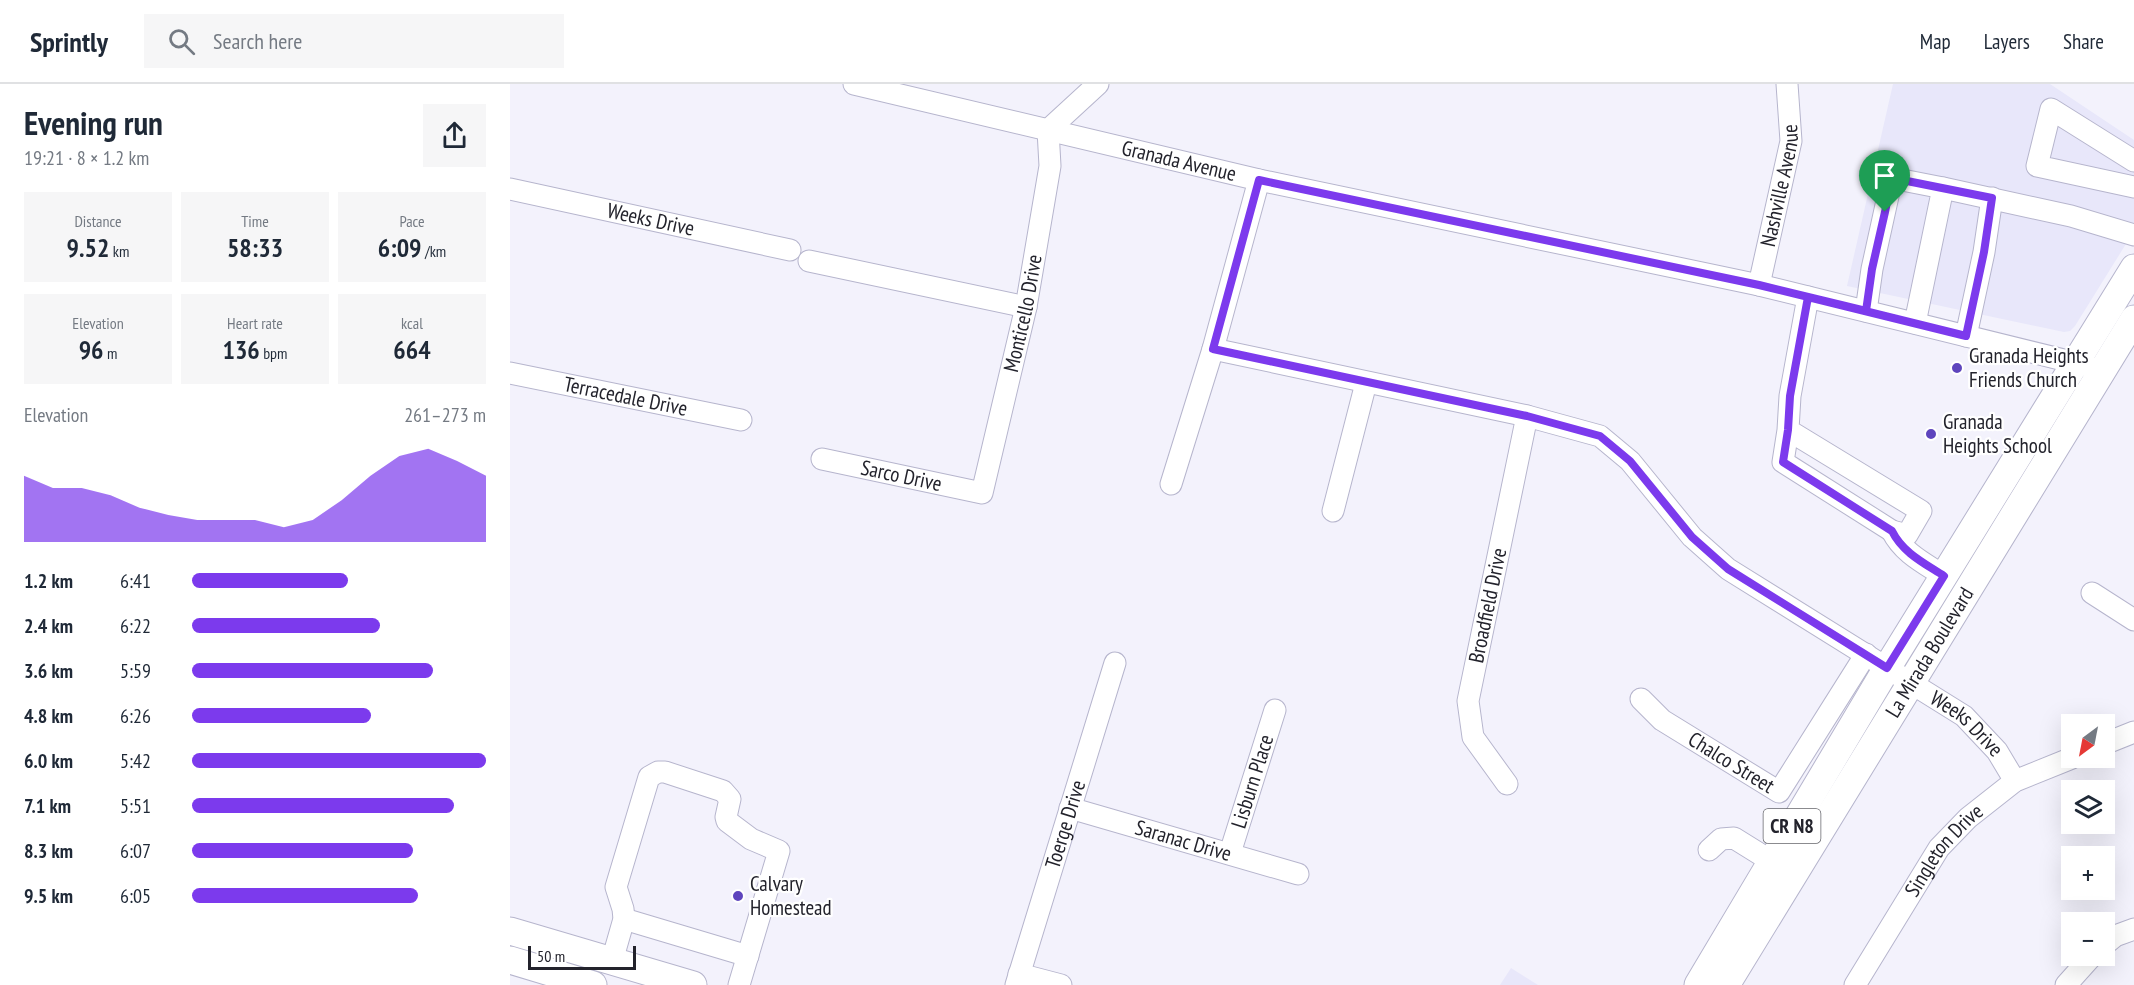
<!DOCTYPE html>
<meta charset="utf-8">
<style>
:root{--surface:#fff;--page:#f6f6f7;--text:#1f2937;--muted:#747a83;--line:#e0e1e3;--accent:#7c3aed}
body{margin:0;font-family:"PT Sans Narrow",sans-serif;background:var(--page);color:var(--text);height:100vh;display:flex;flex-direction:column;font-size:22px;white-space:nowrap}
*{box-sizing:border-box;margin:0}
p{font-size:20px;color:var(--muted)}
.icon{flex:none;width:33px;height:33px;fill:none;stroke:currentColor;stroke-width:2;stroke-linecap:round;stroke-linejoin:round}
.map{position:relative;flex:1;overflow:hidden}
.sheet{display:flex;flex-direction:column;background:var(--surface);width:510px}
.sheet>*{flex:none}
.needle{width:39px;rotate:212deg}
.fabs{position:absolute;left:1551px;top:630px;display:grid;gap:12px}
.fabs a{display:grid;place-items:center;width:54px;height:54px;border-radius:0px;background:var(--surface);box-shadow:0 6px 24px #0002;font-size:30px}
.scale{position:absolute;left:18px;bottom:15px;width:108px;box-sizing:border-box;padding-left:6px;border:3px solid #23232c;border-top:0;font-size:16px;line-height:21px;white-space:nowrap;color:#23232c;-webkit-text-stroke:4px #fff;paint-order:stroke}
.pin{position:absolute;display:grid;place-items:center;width:51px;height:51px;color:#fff;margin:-62px -26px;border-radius:50% 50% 50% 0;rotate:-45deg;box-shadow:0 0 6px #0007}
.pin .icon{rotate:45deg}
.round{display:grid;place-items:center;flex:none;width:63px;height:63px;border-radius:0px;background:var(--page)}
.head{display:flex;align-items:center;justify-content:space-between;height:102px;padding:0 24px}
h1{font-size:33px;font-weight:700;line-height:45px}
.figures{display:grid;grid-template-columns:repeat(3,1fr);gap:9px;height:102px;padding:6px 24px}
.figures div{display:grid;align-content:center;border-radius:0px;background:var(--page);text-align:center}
.figures b{font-size:26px;font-weight:700}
.figures small{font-size:16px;font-weight:400}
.figures p{font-size:16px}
.chart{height:168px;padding:12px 24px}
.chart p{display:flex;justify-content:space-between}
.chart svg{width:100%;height:108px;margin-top:6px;fill:var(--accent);opacity:.7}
ul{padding:0 24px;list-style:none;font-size:20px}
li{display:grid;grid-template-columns:96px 72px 1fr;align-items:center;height:45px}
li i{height:15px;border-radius:8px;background:var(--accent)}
header{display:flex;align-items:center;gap:36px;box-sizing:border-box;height:84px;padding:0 30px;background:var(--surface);border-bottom:2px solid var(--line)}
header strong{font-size:28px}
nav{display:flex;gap:33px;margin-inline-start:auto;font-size:21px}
.search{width:420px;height:54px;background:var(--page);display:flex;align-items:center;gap:15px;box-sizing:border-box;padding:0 21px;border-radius:0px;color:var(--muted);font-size:22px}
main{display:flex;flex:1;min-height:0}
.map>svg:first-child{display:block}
.built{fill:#e8e7fa}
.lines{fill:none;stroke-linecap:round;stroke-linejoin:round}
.minor-casing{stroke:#b6b5cd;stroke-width:23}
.major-casing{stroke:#b6b5cd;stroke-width:29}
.minor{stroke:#fff;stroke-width:21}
.major{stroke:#fff;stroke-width:27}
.route-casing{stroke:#fff;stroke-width:12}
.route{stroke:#7c3aed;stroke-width:8}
.poi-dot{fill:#5e45bd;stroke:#fff;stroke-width:2}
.labels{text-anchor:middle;stroke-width:4.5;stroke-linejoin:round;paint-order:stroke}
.shield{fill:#fff;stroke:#65656b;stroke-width:1.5}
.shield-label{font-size:20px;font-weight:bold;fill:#23232c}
.street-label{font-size:21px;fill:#23232c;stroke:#fff}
.poi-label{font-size:21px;fill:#23232c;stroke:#fff;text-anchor:start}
</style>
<header>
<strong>Sprintly</strong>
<div class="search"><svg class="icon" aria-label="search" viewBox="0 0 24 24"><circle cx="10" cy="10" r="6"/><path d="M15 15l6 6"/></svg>Search here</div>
<nav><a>Map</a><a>Layers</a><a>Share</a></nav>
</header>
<main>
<section class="sheet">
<div class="head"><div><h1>Evening run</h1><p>19:21 · 8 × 1.2 km</p></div><a class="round"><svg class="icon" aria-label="share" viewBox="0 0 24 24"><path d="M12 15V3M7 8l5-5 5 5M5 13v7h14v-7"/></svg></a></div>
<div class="figures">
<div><p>Distance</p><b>9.52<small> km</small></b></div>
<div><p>Time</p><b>58:33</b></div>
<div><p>Pace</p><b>6:09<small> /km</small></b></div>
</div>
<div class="figures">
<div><p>Elevation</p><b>96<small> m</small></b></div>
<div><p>Heart rate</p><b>136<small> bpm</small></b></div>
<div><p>kcal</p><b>664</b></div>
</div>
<div class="chart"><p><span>Elevation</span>261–273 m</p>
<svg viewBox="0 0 160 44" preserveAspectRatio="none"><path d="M0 44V17L10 22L20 22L30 25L40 30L50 33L60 35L70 35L80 35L90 38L100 35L110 27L120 17L130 9L140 6L150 11L160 17V44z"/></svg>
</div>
<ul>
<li><b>1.2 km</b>6:41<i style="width:53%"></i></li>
<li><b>2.4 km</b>6:22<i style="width:64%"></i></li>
<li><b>3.6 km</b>5:59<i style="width:82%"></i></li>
<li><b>4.8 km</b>6:26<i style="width:61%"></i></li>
<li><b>6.0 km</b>5:42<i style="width:100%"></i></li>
<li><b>7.1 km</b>5:51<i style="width:89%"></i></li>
<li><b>8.3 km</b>6:07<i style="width:75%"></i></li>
<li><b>9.5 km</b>6:05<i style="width:77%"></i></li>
</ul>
</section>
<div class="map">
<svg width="1624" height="901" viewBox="0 0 1624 901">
<rect width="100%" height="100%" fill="#f3f2fc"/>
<path class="built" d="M1383 0H1540L1624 56V147L1565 242 1560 247 1554 248 1337 202Z
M1001 884 1028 901H990Z"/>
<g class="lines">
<defs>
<g id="minor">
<path id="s1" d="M344 0 749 96 1249 201 1578 282"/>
<path d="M538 46 588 0"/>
<path d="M1624 77 1541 25 1527 82 1624 103"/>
<path d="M1433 104 1561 132 1624 151"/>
<path id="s2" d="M0 105 280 166"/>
<path d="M299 177 516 223"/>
<path id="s3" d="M1249 201 1281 57 1277 0"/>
<path d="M1356 227 1362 185 1382 94 1433 104 1405 239"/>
<path d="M1456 252 1474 168 1482 114"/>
<path id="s4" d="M703 265 1017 332 1090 352 1120 377 1182 453 1218 485 1454 632 1487 667 1505 697"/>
<path id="s5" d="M0 289 231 336"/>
<path d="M1278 346 1411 427 1397 451 1382 447 1273 378 1278 346 1280 312 1298 213"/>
<path id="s6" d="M312 375 472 409 516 223 540 82 538 46"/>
<path d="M661 400 703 265 749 96"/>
<path d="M823 427 856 299"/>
<path d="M1382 447C1393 469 1414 479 1434 492"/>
<path d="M1582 509 1624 536"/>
<path id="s7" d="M1131 615 1152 636 1269 708 1356 570"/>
<path d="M1594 660 1624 648"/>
<path id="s8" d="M997 700 963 653 958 617 1017 332"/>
<path id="s9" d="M560 724 788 790"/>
<path d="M1199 766 1211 755 1224 754 1261 777"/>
<path id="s10" d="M720 769 765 626"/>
<path d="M114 835 238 872"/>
<path d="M1594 861 1605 852 1624 845"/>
<path d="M102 877 114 835 113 825 106 803 139 693 148 688H155L213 707 220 715 216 733 217 737 241 755 269 767 229 901"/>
<path d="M509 890 551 901"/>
<path id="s11" d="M506 901 605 579"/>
<path id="s12" d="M1345 901 1429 764 1458 734 1505 697 1562 674"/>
<path d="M1556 901 1582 872"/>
</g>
<g id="major">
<path d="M0 847 183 901"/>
<path d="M0 876 83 901"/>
<path d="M1188 901 1377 584 1624 184"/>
<path id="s13" d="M1216 901 1624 235"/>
</g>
</defs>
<use href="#minor" class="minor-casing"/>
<use href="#major" class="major-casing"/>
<use href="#minor" class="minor"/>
<use href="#major" class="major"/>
</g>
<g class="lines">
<defs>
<path id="route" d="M1375 128 1362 185 1356 227 1249 201 749 96 703 265 1017 332 1090 352 1120 377 1182 453 1218 485 1377 584 1434 492C1414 479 1393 469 1382 447L1273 378 1278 346 1280 312 1298 213C1351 226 1403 239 1456 252L1474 168 1482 114 1382 94 1375 128"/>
</defs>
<use href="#route" class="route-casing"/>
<use href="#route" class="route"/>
</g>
<g class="poi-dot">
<circle cx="1447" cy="284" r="6"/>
<circle cx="1421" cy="350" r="6"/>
<circle cx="228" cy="812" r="6"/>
</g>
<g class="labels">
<rect class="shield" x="1253.5" y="725" width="57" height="34" rx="4.5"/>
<g class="shield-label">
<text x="1282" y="749">CR N8</text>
</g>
<g class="street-label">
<text dy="7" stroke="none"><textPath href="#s1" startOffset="334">Granada Avenue</textPath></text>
<text dy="7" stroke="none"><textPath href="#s3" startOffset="102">Nashville Avenue</textPath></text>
<text dy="7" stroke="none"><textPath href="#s2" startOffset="144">Weeks Drive</textPath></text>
<text dy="7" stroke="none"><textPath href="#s6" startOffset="348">Monticello Drive</textPath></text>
<text dy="7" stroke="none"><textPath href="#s5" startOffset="118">Terracedale Drive</textPath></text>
<text dy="7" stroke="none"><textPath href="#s6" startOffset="81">Sarco Drive</textPath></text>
<text dy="7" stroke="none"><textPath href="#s8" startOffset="192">Broadfield Drive</textPath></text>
<text dy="7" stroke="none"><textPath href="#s13" startOffset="390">La Mirada Boulevard</textPath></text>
<text dy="7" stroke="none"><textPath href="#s4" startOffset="867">Weeks Drive</textPath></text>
<text dy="7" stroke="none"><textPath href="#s7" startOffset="111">Chalco Street</textPath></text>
<text dy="7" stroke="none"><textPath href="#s10" startOffset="75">Lisburn Place</textPath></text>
<text dy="7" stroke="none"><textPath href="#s11" startOffset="168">Toerge Drive</textPath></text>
<text dy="7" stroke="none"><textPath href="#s9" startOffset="118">Saranac Drive</textPath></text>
<text dy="7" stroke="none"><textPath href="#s12" startOffset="162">Singleton Drive</textPath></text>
</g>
<g class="poi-label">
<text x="1459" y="279">Granada Heights<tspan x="1459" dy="24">Friends Church</tspan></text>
<text x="1433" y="345">Granada<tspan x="1433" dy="24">Heights School</tspan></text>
<text x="240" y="807">Calvary<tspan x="240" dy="24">Homestead</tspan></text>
</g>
</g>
</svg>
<div class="fabs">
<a><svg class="needle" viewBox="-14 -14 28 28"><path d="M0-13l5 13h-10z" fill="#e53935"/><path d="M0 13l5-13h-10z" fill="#747a83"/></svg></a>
<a><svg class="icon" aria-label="layers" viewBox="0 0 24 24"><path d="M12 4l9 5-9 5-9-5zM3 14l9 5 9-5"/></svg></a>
<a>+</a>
<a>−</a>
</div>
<div class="scale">50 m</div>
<div class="pin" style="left:1375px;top:128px;background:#1e9e55"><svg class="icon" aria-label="arrive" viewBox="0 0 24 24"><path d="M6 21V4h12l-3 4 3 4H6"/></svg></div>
</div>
</main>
